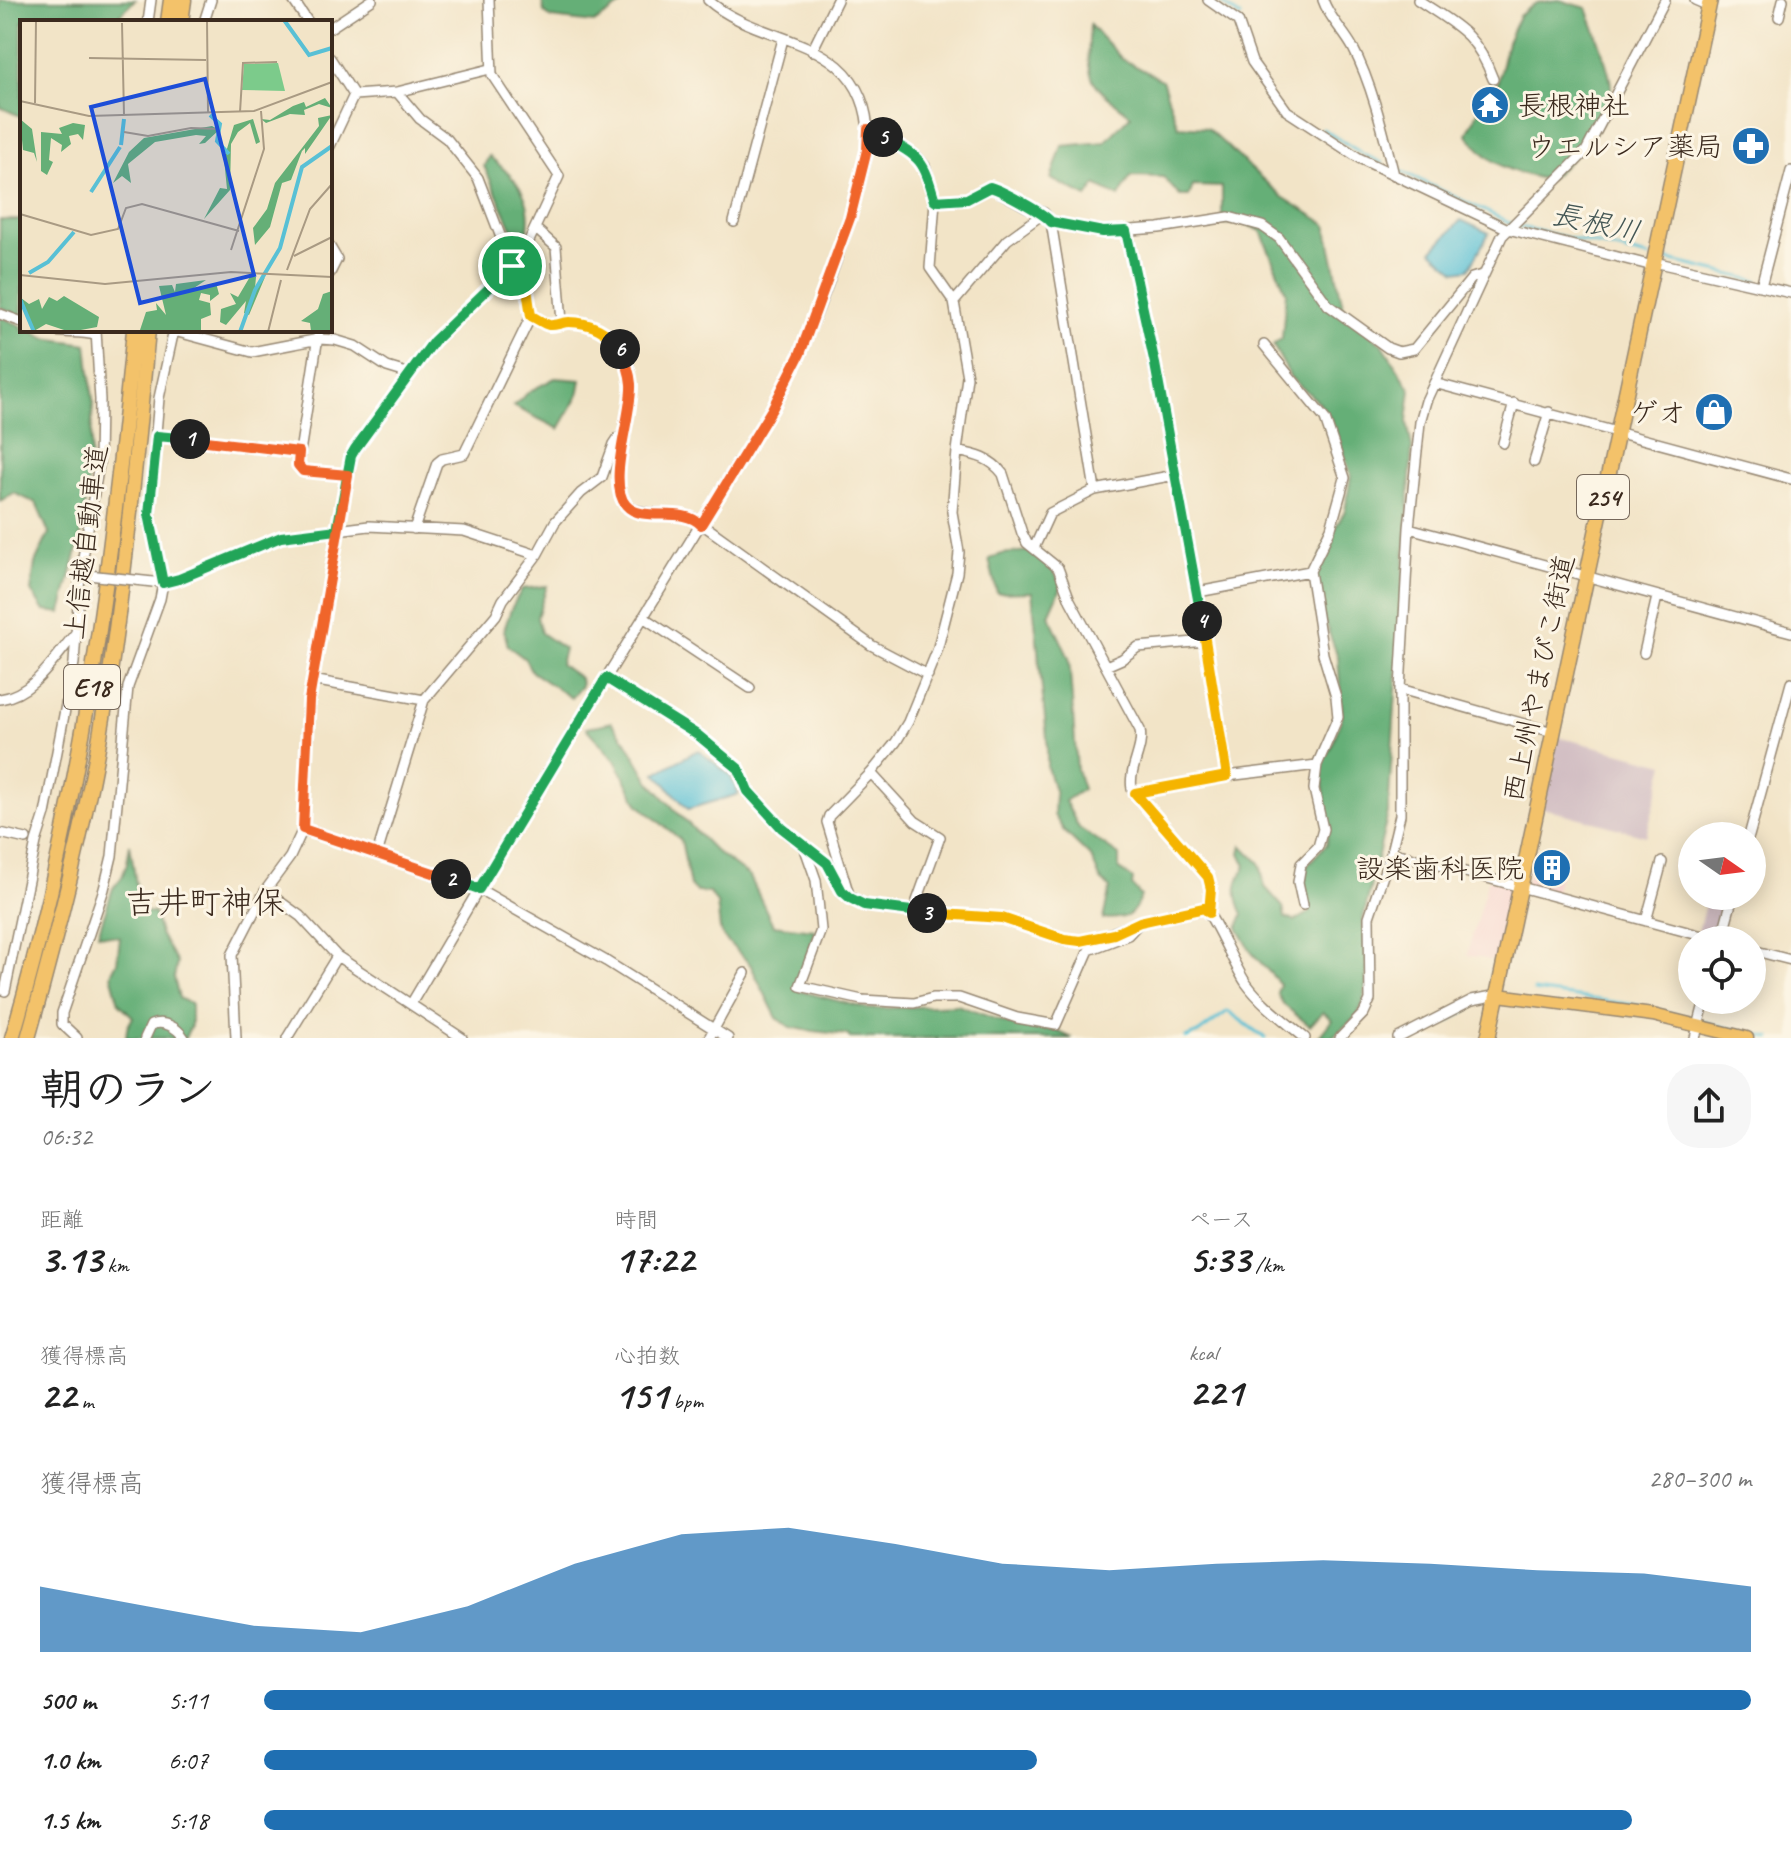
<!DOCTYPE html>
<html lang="ja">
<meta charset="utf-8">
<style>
:root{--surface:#fff;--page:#f6f6f6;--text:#222;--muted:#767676;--accent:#1f6fb2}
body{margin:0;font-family:Caveat,"Klee One",sans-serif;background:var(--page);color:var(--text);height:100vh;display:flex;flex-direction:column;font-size:30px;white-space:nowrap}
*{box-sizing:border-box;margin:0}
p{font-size:26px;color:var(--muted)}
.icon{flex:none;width:44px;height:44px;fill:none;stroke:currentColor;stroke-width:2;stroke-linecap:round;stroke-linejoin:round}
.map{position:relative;height:1038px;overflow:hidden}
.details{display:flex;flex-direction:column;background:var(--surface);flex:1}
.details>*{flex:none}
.needle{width:52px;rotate:104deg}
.controls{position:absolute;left:1678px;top:822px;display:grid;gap:16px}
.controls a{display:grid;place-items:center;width:88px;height:88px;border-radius:50%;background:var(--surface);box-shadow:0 4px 20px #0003;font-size:40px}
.pin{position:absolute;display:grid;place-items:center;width:68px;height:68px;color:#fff;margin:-34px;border:4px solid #fff;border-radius:50%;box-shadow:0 2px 8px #0007}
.km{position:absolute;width:40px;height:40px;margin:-20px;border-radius:50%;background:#222;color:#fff;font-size:22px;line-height:40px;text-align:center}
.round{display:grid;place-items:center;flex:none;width:84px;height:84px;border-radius:32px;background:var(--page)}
.summary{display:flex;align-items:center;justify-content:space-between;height:136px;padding:0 40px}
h1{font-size:44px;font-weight:600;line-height:60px}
.stats{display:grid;grid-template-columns:repeat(3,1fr);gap:12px;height:136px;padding:8px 40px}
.stats div{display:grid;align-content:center}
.stats b{font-size:40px;font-weight:600}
.stats small{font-size:22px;font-weight:400}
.stats p{font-size:22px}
.chart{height:224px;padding:16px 40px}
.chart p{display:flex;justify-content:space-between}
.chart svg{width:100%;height:144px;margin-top:8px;fill:var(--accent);opacity:.7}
ul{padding:0 40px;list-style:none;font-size:26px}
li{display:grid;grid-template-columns:128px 96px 1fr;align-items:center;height:60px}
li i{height:20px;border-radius:10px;background:var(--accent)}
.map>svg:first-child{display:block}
.built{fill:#f7d0cc}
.industrial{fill:#d2bec3}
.forest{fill:#65af77;stroke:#506c4a;stroke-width:2}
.water{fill:#58c0d5;stroke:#4a757a;stroke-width:2}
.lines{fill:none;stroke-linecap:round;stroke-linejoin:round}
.stream{stroke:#58c0d5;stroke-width:3}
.minor-casing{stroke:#968772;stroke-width:12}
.major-casing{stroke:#968772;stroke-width:15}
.highway-casing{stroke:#968772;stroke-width:17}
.minor{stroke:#fff;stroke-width:9}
.major{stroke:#f3c26a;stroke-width:12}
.highway{stroke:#f3c26a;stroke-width:14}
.minor-bridge-casing{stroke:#968772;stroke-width:12;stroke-linecap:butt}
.minor-bridge{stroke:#fff;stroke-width:9}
.split-1-casing{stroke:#fff;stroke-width:16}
.split-2-casing{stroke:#fff;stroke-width:16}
.split-3-casing{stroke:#fff;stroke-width:16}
.split-4-casing{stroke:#fff;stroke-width:16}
.split-5-casing{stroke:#fff;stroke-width:16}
.split-6-casing{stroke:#fff;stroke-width:16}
.split-7-casing{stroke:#fff;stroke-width:16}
.split-1{stroke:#22a559;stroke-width:10}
.split-2{stroke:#f0652b;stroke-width:10}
.split-3{stroke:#22a559;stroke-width:10}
.split-4{stroke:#f5b400;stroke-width:10}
.split-5{stroke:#22a559;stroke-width:10}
.split-6{stroke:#f0652b;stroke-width:10}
.split-7{stroke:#f5b400;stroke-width:10}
.labels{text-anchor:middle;stroke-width:6;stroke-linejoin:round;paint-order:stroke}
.shield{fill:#fcf5e5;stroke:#75675a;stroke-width:2}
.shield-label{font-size:26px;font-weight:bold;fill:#3b2a1e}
.poi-label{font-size:28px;fill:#3b2a1e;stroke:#fcf5e5;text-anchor:end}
.street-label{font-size:28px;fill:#3b2a1e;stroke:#fcf5e5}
.water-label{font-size:30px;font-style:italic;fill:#445755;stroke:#fcf5e5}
.quarter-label{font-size:32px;fill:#3b2a1e;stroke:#fcf5e5}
.inset-river{fill:none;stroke:#58c0d5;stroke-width:4}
.inset-road{fill:none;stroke:#a99a83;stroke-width:2}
.view{fill:#1d4ed8;fill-opacity:0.15;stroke:#1d4ed8;stroke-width:4}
.inset-edge{fill:none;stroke:#3b2a1e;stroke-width:4}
</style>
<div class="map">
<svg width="1791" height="1038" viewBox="0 0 1791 1038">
<rect width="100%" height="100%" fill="#fcf5e5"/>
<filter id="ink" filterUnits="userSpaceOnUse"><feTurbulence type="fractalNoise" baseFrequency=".0125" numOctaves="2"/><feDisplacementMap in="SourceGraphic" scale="16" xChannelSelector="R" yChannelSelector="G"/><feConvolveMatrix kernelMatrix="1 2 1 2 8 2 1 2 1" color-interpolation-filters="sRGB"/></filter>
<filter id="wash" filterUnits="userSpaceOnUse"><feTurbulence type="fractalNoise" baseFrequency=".006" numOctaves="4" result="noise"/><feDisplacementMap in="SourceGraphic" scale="32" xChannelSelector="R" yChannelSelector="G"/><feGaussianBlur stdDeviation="1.8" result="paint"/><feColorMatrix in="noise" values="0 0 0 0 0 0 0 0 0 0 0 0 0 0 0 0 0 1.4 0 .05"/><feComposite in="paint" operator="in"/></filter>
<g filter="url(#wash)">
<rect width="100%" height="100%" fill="#f2e4c7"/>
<path class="built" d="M1533 851 1564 858 1555 894 1525 886Z
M1488 879 1510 884 1495 961 1467 955Z"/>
<path class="industrial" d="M1558 737 1665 764 1646 836 1543 808Z
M1707 896H1730L1720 938 1698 932Z"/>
<path class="forest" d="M0 0H135L112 22H22V117L0 107Z
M542 0H629L594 23 551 18 544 12Z
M1559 0 1587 8C1595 31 1605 55 1610 79 1619 120 1575 157 1548 180 1510 172 1490 166 1467 134L1480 108 1495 94 1507 42 1519 16 1536 3Z
M1090 25 1122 59 1162 80 1178 126 1207 128 1281 196 1326 224 1344 311 1383 345 1411 390 1407 421 1412 448 1388 813 1363 919 1367 972 1365 998 1358 1015 1331 1038H1318L1332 1020 1323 1012 1310 1026 1284 1005 1277 993 1280 984 1252 953 1238 928 1243 914C1234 895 1234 883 1246 866L1240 853 1242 845 1260 863 1265 887 1283 907 1285 918 1295 921 1309 913 1304 883 1307 865 1327 844 1329 822 1320 765 1332 745 1342 717 1338 657 1315 596V576L1325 545 1345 511 1351 475 1331 420 1319 402 1291 378 1273 345 1282 338 1286 292 1261 231 1246 224H1222V187L1193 186 1189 196H1180L1163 177 1131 176 1119 197 1096 185 1087 197 1051 179 1062 146 1105 142 1131 115C1087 82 1086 80 1090 25Z
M489 156C521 183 538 202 524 246H520L484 166Z
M0 220H22V316L0 307Z
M0 317 22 326V330H30L45 338 87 344 93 400 90 463 81 535 61 613 44 611 31 591 35 563 49 533 36 503 14 493 0 501Z
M555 378 581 380 578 396 559 429 513 406 530 391Z
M1028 551 1052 568 1062 586 1049 615 1069 658 1077 770 1083 789 1065 801 1079 828 1119 855V869L1133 879 1132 886 1141 896C1132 919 1126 918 1103 919L1110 888 1100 879 1091 857 1064 831 1054 815 1055 794 1047 767V738L1032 592 997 593 989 559 1002 554Z
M547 586 537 617 541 633 564 649 560 664 580 678 581 686 571 698 532 672 525 659 508 646 504 630 511 609 522 589Z
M611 722 626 741 650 782 676 811 715 851 750 877 773 925 816 930 796 990 869 1009 957 1005 1015 1026 1057 1031 1072 1038H851L848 1035 805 1030 790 1027 777 1018 750 964 724 938 720 929 717 903 709 893 697 892 690 886 681 840 639 805 615 760 586 728Z
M130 844 140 911 154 913 160 934 177 963 174 978 179 998 191 1004V1025L185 1038H126L127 1028 133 1017 119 1003 111 974 117 962 120 937 98 934 113 888 122 877 127 863Z"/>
<path class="water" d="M1461 220 1489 233 1469 269 1456 271 1432 251Z
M698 750 730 775 739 794 688 809 656 773Z"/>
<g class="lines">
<path class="stream" d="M1218 0 1240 17
M1323 129 1363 154 1383 163
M1401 171 1517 226 1649 257
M1660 258 1758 281
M1534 991 1635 1005 1771 1038
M1186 1038 1198 1033 1228 1011 1265 1038
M1411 1038 1449 1021 1477 1003"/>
</g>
</g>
<g filter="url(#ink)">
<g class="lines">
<defs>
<path id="minor" d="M293 0 308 22
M1208 0 1238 21 1252 62 1287 111 1359 158 1508 229 1653 266
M1323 0C1329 18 1344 31 1353 48 1372 84 1384 135 1394 175
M1418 0C1457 26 1476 33 1493 79
M1695 0 1709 6
M1779 17 1783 0
M148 22 151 0
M204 22 211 0
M330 28 372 0
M812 51 837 0
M330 58 354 95
M397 92 420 119 447 139 478 178 512 266
M354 95 397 92 490 69
M330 146 354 95
M935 201 967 199 990 187 1027 207 1044 213 1051 222 1103 232 1159 228 1229 217 1262 226 1279 238 1328 305 1388 348 1399 352 1414 349 1472 278 1482 275
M734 222 783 39
M1051 222 1095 490
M536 229 556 247 562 322
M1126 231C1166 412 1198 593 1227 776
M330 247 337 259 330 273
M522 256 531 316C536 318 543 323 548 324 554 325 561 322 567 322 579 321 592 325 602 331 668 370 595 461 627 507 649 517 673 511 695 519L871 645 928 675
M1654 262 1791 293
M1761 286 1791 171
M954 302 1007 240 1044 213
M0 314 22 322
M47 330C63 334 79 331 95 335
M319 330 298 465 303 471 348 475
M174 331 252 352 319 339 335 340 355 346 387 367 410 374
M1264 345 1325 419 1345 478 1331 528 1310 571 1323 654 1336 697 1338 717 1317 765 1314 789 1323 829 1318 847 1301 864 1298 882 1303 905
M1434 383 1791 479
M157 436 299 452
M1503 443 1514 403
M957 451C976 455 991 458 1003 474L1022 533 1027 543 1058 568 1070 600 1140 730C1144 750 1128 769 1132 789L1208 877 1211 889 1209 913
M1534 462 1549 412
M1409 528 1791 632
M414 529 437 463 442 459 464 454 531 316
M1034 548 1050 513 1095 490 1175 475
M158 582 179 579 281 537 369 526 464 531 537 555
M1198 592 1310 571
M643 617 750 688
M1644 653 1657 597
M1106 666 1122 659 1138 647 1206 641
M606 678 699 736 739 769 748 791 782 828 804 846 816 880 821 930 800 986 862 1000 914 1003 933 998H959L1017 1018 1056 1025 1089 950 1128 935 1140 922
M312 680 424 700
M1400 689 1553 732
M0 699C34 694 54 659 75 634
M871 773 915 821 940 837 913 912
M1135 793 1227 776 1317 765
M303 829 479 889 606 961 728 1038
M0 833 26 839
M1749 836 1791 683
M804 846 827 863 842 891 864 905 913 912 1002 918 1064 939 1080 941 1098 938 1140 922 1204 908C1214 916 1235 968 1246 983 1262 1005 1285 1021 1305 1038
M1391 852 1717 940
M377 854 424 700 496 615 503 600 537 555 555 522 581 493 602 477 614 444 618 438 625 435
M265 891 300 916 337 956 462 1038
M850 898 827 822 829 816 871 773 896 742 908 722 937 651 957 573 959 552 952 512 957 451 967 377 954 302 930 268 935 201 925 166 918 158 868 129
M1646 921 1662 862
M1721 940 1733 896
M1752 950 1791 960
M5 991 36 842 45 814 74 663 80 575 99 464 100 400 96 330
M411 1004 548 772 777 400C810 336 837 266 856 196 861 177 868 156 868 136 868 110 859 84 838 66 801 35 745 33 708 0
M77 1038 62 1024V1013L104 889 112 856 128 687 160 599 163 583 149 514 159 398 174 330
M145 1038 151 1025C164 1020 177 1027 184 1038
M236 1038 232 955 265 891 290 857 303 829 309 700 351 456 434 341 522 256 559 176 492 75 489 0
M287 1038 337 956
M709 1038 745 973
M1340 1038 1364 1013 1370 1000 1369 917 1391 852 1400 815V689L1409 528 1420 422 1426 401 1502 236 1586 151 1665 0
M1398 1038 1472 1000 1498 995
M1695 1038 1705 1000"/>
<path id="major" d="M1498 995 1653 1015 1747 1038"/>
<path id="highway" d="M168 22 171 0
M181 22 184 0
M12 1038C81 804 111 572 134 330
M28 1038C56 938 82 838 100 736 123 601 135 466 148 330
M1488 1038 1710 0"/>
</defs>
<use href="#minor" class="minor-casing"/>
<use href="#major" class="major-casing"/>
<use href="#highway" class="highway-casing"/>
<use href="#minor" class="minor"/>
<use href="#major" class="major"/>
<use href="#highway" class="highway"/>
<defs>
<path id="minor-bridge" d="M88 575 153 582"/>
</defs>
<use href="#minor-bridge" class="minor-bridge-casing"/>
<use href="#minor-bridge" class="minor-bridge"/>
</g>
</g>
<g class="lines" filter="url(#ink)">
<defs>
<path id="split-1" d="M190 439 157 436 149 514 163 583 179 579 281 537 337 530 351 456 355 449 434 341 512 266"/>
<path id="split-2" d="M190 439 299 452 298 465 303 471 348 475 309 700 303 829 451 879"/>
<path id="split-3" d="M451 879 479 889 606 678 699 736 739 769 748 791 782 828 827 863 842 891 850 898 864 905 927 913"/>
<path id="split-4" d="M927 913 1002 918 1064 939 1080 941 1114 934 1140 922 1204 908 1209 913 1211 889 1208 877 1135 793 1227 776 1202 621"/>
<path id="split-5" d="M883 137C922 158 923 159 935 201L967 199 990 187C1003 191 1044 213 1051 222L1103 232 1126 231 1155 364 1202 621"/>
<path id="split-6" d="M620 349C626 361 630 371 631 384 633 414 606 482 626 505 642 524 683 505 701 525L772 409 800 354 850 218 867 150 868 129 883 137"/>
<path id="split-7" d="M512 266 522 256 531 316C536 318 544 324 549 325 555 326 563 322 569 322 590 322 610 332 620 349"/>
</defs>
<use href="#split-1" class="split-1-casing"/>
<use href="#split-2" class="split-2-casing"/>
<use href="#split-3" class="split-3-casing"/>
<use href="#split-4" class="split-4-casing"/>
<use href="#split-5" class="split-5-casing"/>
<use href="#split-6" class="split-6-casing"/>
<use href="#split-7" class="split-7-casing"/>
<use href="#split-1" class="split-1"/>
<use href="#split-2" class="split-2"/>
<use href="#split-3" class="split-3"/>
<use href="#split-4" class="split-4"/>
<use href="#split-5" class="split-5"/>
<use href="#split-6" class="split-6"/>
<use href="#split-7" class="split-7"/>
</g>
<defs>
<symbol id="temple-disc" viewBox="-11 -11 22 22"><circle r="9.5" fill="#1f6fb2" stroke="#fcf5e5"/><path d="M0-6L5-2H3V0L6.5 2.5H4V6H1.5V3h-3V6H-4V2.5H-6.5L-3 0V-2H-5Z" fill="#fff"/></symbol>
<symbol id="pharmacy-disc" viewBox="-11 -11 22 22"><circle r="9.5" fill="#1f6fb2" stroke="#fcf5e5"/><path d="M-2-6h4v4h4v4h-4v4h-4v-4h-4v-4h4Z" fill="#fff"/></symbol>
<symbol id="shop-disc" viewBox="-11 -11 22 22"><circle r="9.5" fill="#1f6fb2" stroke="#fcf5e5"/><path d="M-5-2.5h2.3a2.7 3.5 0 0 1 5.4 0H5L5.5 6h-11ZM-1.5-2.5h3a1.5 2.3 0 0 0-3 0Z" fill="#fff"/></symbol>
<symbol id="building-disc" viewBox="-11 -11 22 22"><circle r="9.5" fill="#1f6fb2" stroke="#fcf5e5"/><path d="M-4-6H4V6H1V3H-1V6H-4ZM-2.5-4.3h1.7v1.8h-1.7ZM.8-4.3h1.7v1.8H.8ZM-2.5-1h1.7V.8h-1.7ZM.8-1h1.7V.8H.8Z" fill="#fff"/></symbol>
</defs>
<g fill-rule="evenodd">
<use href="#temple-disc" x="1468" y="83" width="44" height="44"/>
<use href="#pharmacy-disc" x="1729" y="124" width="44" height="44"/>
<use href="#shop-disc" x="1692" y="390" width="44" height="44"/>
<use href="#building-disc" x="1530" y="846" width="44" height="44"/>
</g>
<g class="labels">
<g class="shield">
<rect x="1577" y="475" width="52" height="44" rx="6"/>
<rect x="64" y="665" width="56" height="44" rx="6"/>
</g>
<g class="shield-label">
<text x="1603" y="506">254</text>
<text x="92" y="696">E18</text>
</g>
<g class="poi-label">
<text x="1518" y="115" text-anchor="start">長根神社</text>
<text x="1723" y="156">ウエルシア薬局</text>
<text x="1686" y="422">ゲオ</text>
<text x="1524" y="878">設楽歯科医院</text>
</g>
<g class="street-label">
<text transform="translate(85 542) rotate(-83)" y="10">上信越自動車道</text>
<text transform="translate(1538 678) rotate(-78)" y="10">西上州やまびこ街道</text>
</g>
<g class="water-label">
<text transform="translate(1596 223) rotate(13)" y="10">長根川</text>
</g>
<g class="quarter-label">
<text x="205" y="913">吉井町神保</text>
</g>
</g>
<g transform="translate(20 20)">
<rect width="312" height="312" fill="#f2e4c7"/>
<path d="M258 43 265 71 222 70 224 44Z" fill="#7ccb8b"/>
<path d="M305 78 312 88 299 84 284 90 285 95 270 94 246 103 241 99 250 100 273 86 284 82 286 87ZM312 95 285 134V128L282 131 271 160 262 163 250 207 235 225 233 208 247 189 255 163 299 106 298 98ZM0 99 12 109 17 142 14 133 3 130ZM233 99 240 122 236 124 230 103 218 112 211 124 210 170 184 199 200 168 207 169 204 139 214 105ZM53 103 65 105 63 120 58 114 49 116 51 124 41 132 42 125 31 118 29 140 33 142 27 155 21 151V112L42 114 39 108ZM192 106 199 110 185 123 179 124 186 116 176 115 135 122 108 144 111 163 102 156 93 163 109 132 124 118ZM231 255 236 257 235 268 245 257 229 295 224 293 226 281 206 305 200 302 201 289 216 284 210 273 218 277ZM186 260 174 268 196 263 199 274 190 281V275L181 273 179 280 190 283 191 295 181 299V311L120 310 126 292 137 290 136 283 146 295 139 266 152 265 155 272 156 264ZM312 271 311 311H291L290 303 281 301 298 289 303 274ZM44 276 79 297 77 307 50 312 26 304 14 311 1 278 9 284 19 279 22 289 29 277 37 281Z" fill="#65af77"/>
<path class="inset-river" d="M264 0 289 35 312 28M190 95 200 104 197 121 209 134M101 125 104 99M71 172 100 127M9 253 28 242 54 212M0 279 14 312M220 312 235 270 260 228 282 147 312 126"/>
<path class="inset-road" d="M187 0 188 92M102 3 104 95M69 38 186 40M0 81 69 96 234 91 312 62M15 83 16 0M220 92 223 43 257 42M104 112 128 116 171 108 199 109M0 194 71 215 98 209 106 188 122 184 219 211M211 230 244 129 241 91M274 236 312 217M267 250 290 189 312 164M0 255 85 264 211 252 312 257M248 312 261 260"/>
<path class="view" d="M185 59 234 255 120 283 71 87Z"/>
<rect width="312" height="312" class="inset-edge"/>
</g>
</svg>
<div class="controls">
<a><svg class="needle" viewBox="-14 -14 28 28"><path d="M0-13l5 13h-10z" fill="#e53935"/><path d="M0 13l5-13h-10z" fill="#767676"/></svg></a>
<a><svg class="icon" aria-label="locate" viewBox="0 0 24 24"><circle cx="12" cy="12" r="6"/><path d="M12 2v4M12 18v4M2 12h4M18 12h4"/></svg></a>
</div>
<div class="pin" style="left:512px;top:266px;background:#1e9e55"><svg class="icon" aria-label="arrive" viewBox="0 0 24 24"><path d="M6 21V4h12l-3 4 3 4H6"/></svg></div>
<b class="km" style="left:190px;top:439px">1</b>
<b class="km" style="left:451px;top:879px">2</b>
<b class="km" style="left:927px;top:913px">3</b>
<b class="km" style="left:1202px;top:621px">4</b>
<b class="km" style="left:883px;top:137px">5</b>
<b class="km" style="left:620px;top:349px">6</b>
</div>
<section class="details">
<div class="summary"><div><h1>朝のラン</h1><p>06:32</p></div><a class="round"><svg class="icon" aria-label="share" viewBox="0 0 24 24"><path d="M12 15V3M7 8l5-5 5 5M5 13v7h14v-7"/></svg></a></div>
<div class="stats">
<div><p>距離</p><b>3.13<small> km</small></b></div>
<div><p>時間</p><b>17:22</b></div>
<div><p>ペース</p><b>5:33<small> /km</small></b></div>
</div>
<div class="stats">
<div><p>獲得標高</p><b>22<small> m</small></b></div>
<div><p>心拍数</p><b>151<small> bpm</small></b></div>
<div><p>kcal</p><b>221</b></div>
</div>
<div class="chart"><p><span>獲得標高</span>280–300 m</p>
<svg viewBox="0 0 160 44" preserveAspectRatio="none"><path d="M0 44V24L10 30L20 36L30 38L40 30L50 17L60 8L70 6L80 11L90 17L100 19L110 17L120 16L130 17L140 19L150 20L160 24V44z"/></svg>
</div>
<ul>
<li><b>500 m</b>5:11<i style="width:100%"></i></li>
<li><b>1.0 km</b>6:07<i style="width:52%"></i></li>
<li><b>1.5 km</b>5:18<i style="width:92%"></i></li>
</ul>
</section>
